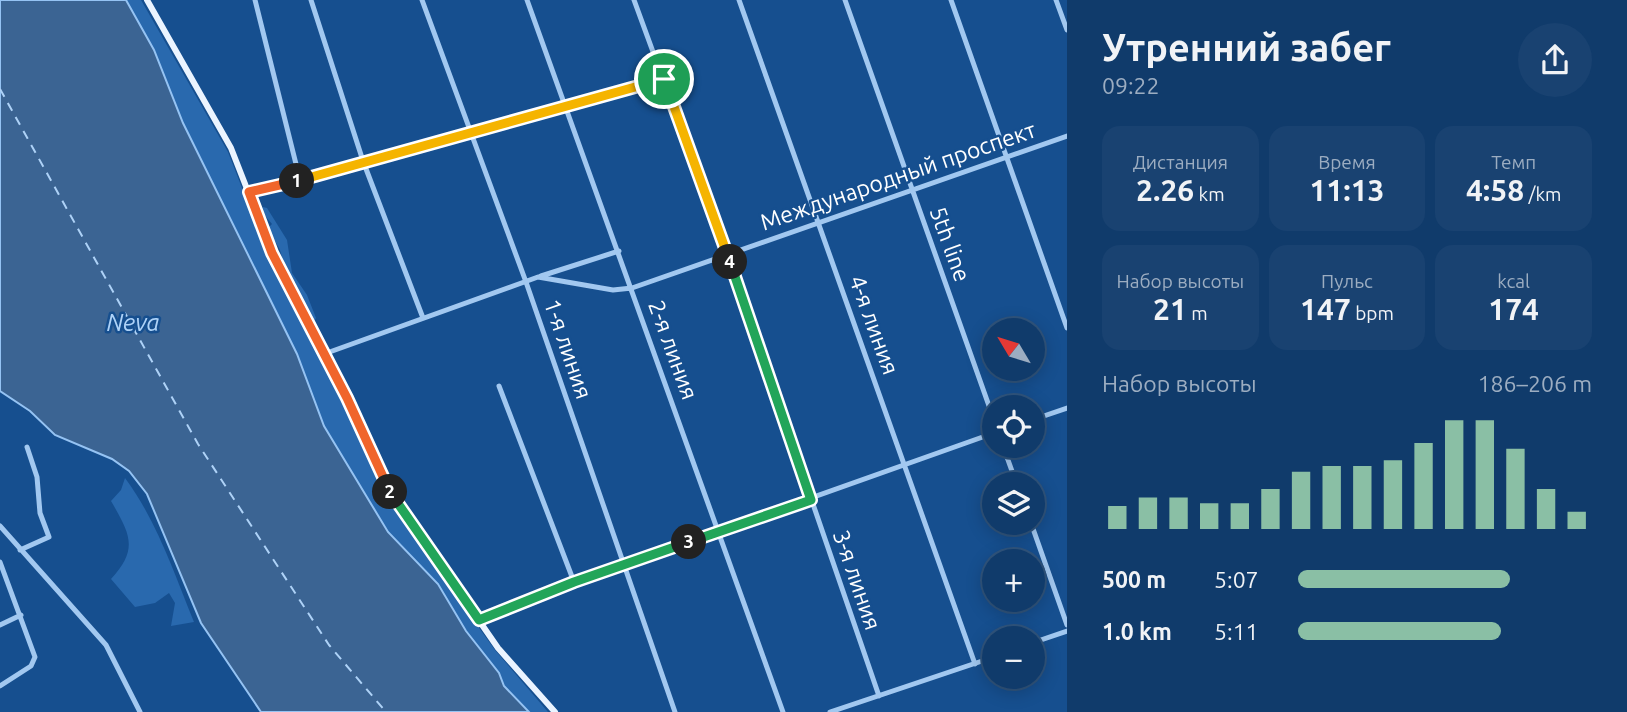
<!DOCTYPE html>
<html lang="ru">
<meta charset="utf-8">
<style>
:root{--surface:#103b6b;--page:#194271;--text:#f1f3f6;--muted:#9cadc1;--line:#30557e;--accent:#8abfa5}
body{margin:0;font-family:Ubuntu,sans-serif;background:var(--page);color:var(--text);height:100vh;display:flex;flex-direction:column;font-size:26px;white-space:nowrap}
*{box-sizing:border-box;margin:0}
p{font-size:23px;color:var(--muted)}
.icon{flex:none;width:38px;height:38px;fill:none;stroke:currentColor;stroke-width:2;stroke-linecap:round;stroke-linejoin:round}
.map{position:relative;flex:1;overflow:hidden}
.panel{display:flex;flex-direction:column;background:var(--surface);width:560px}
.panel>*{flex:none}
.needle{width:46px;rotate:308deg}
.tools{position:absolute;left:982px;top:318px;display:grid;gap:14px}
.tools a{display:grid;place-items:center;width:63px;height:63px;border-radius:50%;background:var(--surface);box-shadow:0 4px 18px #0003,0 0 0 2px var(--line);font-size:35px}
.pin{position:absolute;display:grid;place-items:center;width:60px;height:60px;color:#fff;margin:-30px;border:4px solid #fff;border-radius:50%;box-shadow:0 2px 7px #0007}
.km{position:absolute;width:35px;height:35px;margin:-18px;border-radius:50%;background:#222;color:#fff;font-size:19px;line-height:35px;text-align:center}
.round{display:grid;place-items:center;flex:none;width:74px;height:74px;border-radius:37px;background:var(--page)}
.headline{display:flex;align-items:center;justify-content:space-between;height:119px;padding:0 35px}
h1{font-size:38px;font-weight:700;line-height:52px}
.stats{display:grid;grid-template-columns:repeat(3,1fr);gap:10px;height:119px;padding:7px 35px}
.stats div{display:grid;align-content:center;border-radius:18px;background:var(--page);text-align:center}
.stats b{font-size:30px;font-weight:700}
.stats small{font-size:19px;font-weight:400}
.stats p{font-size:19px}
.chart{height:196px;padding:14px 35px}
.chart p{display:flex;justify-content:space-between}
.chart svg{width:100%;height:126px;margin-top:7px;stroke:var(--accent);stroke-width:6}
ul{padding:0 35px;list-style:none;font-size:23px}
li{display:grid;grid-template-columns:112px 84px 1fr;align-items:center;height:52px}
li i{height:18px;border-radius:9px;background:var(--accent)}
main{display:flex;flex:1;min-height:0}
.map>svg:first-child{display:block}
.green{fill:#2969ae}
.water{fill:#3b6493;stroke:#95c3f3;stroke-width:2}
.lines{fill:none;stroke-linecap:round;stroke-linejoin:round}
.ferry{stroke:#aed2f7;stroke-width:2;stroke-dasharray:9 7;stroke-linecap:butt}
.minor{stroke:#a2c8f0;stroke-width:5}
.major{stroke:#ebf4ff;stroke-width:6}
.split-1-casing{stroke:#fff;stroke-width:14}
.split-2-casing{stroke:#fff;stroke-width:14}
.split-3-casing{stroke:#fff;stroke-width:14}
.split-4-casing{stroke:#fff;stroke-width:14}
.split-5-casing{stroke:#fff;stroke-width:14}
.split-1{stroke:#f5b400;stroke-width:9}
.split-2{stroke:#f0652b;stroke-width:9}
.split-3{stroke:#22a559;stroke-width:9}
.split-4{stroke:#22a559;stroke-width:9}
.split-5{stroke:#f5b400;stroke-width:9}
.labels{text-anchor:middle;stroke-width:5;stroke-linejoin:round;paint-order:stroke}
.street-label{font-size:23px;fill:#fff;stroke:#164f8f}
.water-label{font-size:24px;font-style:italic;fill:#aed2f7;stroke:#164f8f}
</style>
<main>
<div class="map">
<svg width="1067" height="712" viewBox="0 0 1067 712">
<rect width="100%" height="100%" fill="#164f8f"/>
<path class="green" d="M126 0H141L228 152 268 255 353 423 389 503 495 650 548 712H529L504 686 499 673 466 631 438 584 388 532 324 426 297 354 183 123 154 50Z
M263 207 267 208 287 240 292 273 307 295 316 318 314 321C305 314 295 294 296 283 281 276 285 260 279 248 276 242 271 236 267 229L272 224 261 211Z
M125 478C157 521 174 573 194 622L171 626 175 603 169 593 155 603 135 607 111 579C139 549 130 534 111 501L121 490Z"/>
<path class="water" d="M0 0H126L154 50 183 123 297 354 324 426 388 532 438 584 466 631 499 673 504 686 529 712H261L201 623 147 494 129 471 112 459 55 435 30 411 0 391Z"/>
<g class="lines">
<path class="ferry" d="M0 89 198 444 329 645 386 712"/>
<path class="minor" d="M255 0 300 180
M311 0 363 161 423 318
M422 0 526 282 675 712
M527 0 783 712
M634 0 727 254 879 696
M739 0 975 664
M845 0 994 420
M951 0 1067 328
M1056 0 1067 30
M249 192 664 79
M541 276 619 251
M324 354 538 277 613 290 632 288 1067 136
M499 386 574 582
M1032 420 1067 408
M1003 446 1017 485
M1031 523 1067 625
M0 526 106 645 140 712
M20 550 49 537 40 513 37 477 27 447
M0 562 35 657 31 666 0 686
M479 620 574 582 994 433
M0 625 21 615
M1032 643 1067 631
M830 712 994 657"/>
<path class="major" d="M147 0 231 148 272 253 347 398 382 480 498 648 555 712"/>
</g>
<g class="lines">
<defs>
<path id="split-1" d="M297 181 664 79"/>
<path id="split-2" d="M297 181 249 192 272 253 347 398 390 492"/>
<path id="split-3" d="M390 492 479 620 574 582 689 542"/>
<path id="split-4" d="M689 542 811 500 730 262"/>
<path id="split-5" d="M664 79 730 262"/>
</defs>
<use href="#split-1" class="split-1-casing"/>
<use href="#split-2" class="split-2-casing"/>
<use href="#split-3" class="split-3-casing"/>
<use href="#split-4" class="split-4-casing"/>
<use href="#split-5" class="split-5-casing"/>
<use href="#split-1" class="split-1"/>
<use href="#split-2" class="split-2"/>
<use href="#split-3" class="split-3"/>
<use href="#split-4" class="split-4"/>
<use href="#split-5" class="split-5"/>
</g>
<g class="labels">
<g class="street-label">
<text transform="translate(898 176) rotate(-19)" y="8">Международный проспект</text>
<text transform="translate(950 244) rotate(70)" y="8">5th line</text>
<text transform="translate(874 325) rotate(70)" y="8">4-я линия</text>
<text transform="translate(568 349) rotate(71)" y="8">1-я линия</text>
<text transform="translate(673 350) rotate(70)" y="8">2-я линия</text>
<text transform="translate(857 580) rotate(71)" y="8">3-я линия</text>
</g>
<g class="water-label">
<text x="133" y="331">Neva</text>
</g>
</g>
</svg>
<div class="tools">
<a><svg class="needle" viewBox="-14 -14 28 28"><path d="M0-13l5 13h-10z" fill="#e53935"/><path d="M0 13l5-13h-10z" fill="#9cadc1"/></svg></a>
<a><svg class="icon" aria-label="locate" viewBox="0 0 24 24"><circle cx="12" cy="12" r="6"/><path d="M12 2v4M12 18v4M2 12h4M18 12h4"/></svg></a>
<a><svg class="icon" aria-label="layers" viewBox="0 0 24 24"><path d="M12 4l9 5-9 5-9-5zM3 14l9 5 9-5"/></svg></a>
<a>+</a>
<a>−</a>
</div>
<div class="pin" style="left:664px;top:79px;background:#1e9e55"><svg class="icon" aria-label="arrive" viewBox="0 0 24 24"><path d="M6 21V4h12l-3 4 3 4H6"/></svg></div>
<b class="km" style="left:297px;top:181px">1</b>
<b class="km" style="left:390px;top:492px">2</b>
<b class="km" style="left:689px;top:542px">3</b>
<b class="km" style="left:730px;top:262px">4</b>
</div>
<section class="panel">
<div class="headline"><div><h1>Утренний забег</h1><p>09:22</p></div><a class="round"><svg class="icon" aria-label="share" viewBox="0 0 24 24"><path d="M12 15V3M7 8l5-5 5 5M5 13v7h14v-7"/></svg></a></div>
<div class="stats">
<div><p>Дистанция</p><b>2.26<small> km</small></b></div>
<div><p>Время</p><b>11:13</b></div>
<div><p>Темп</p><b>4:58<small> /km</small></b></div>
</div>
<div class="stats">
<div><p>Набор высоты</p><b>21<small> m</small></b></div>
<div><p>Пульс</p><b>147<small> bpm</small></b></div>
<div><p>kcal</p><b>174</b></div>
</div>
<div class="chart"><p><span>Набор высоты</span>186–206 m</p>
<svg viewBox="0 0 160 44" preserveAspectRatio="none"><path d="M5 44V36M15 44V33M25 44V33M35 44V35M45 44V35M55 44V30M65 44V24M75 44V22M85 44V22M95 44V20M105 44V14M115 44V6M125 44V6M135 44V16M145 44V30M155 44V38"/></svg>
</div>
<ul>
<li><b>500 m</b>5:07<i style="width:72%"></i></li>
<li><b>1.0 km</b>5:11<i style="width:69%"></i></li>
</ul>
</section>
</main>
